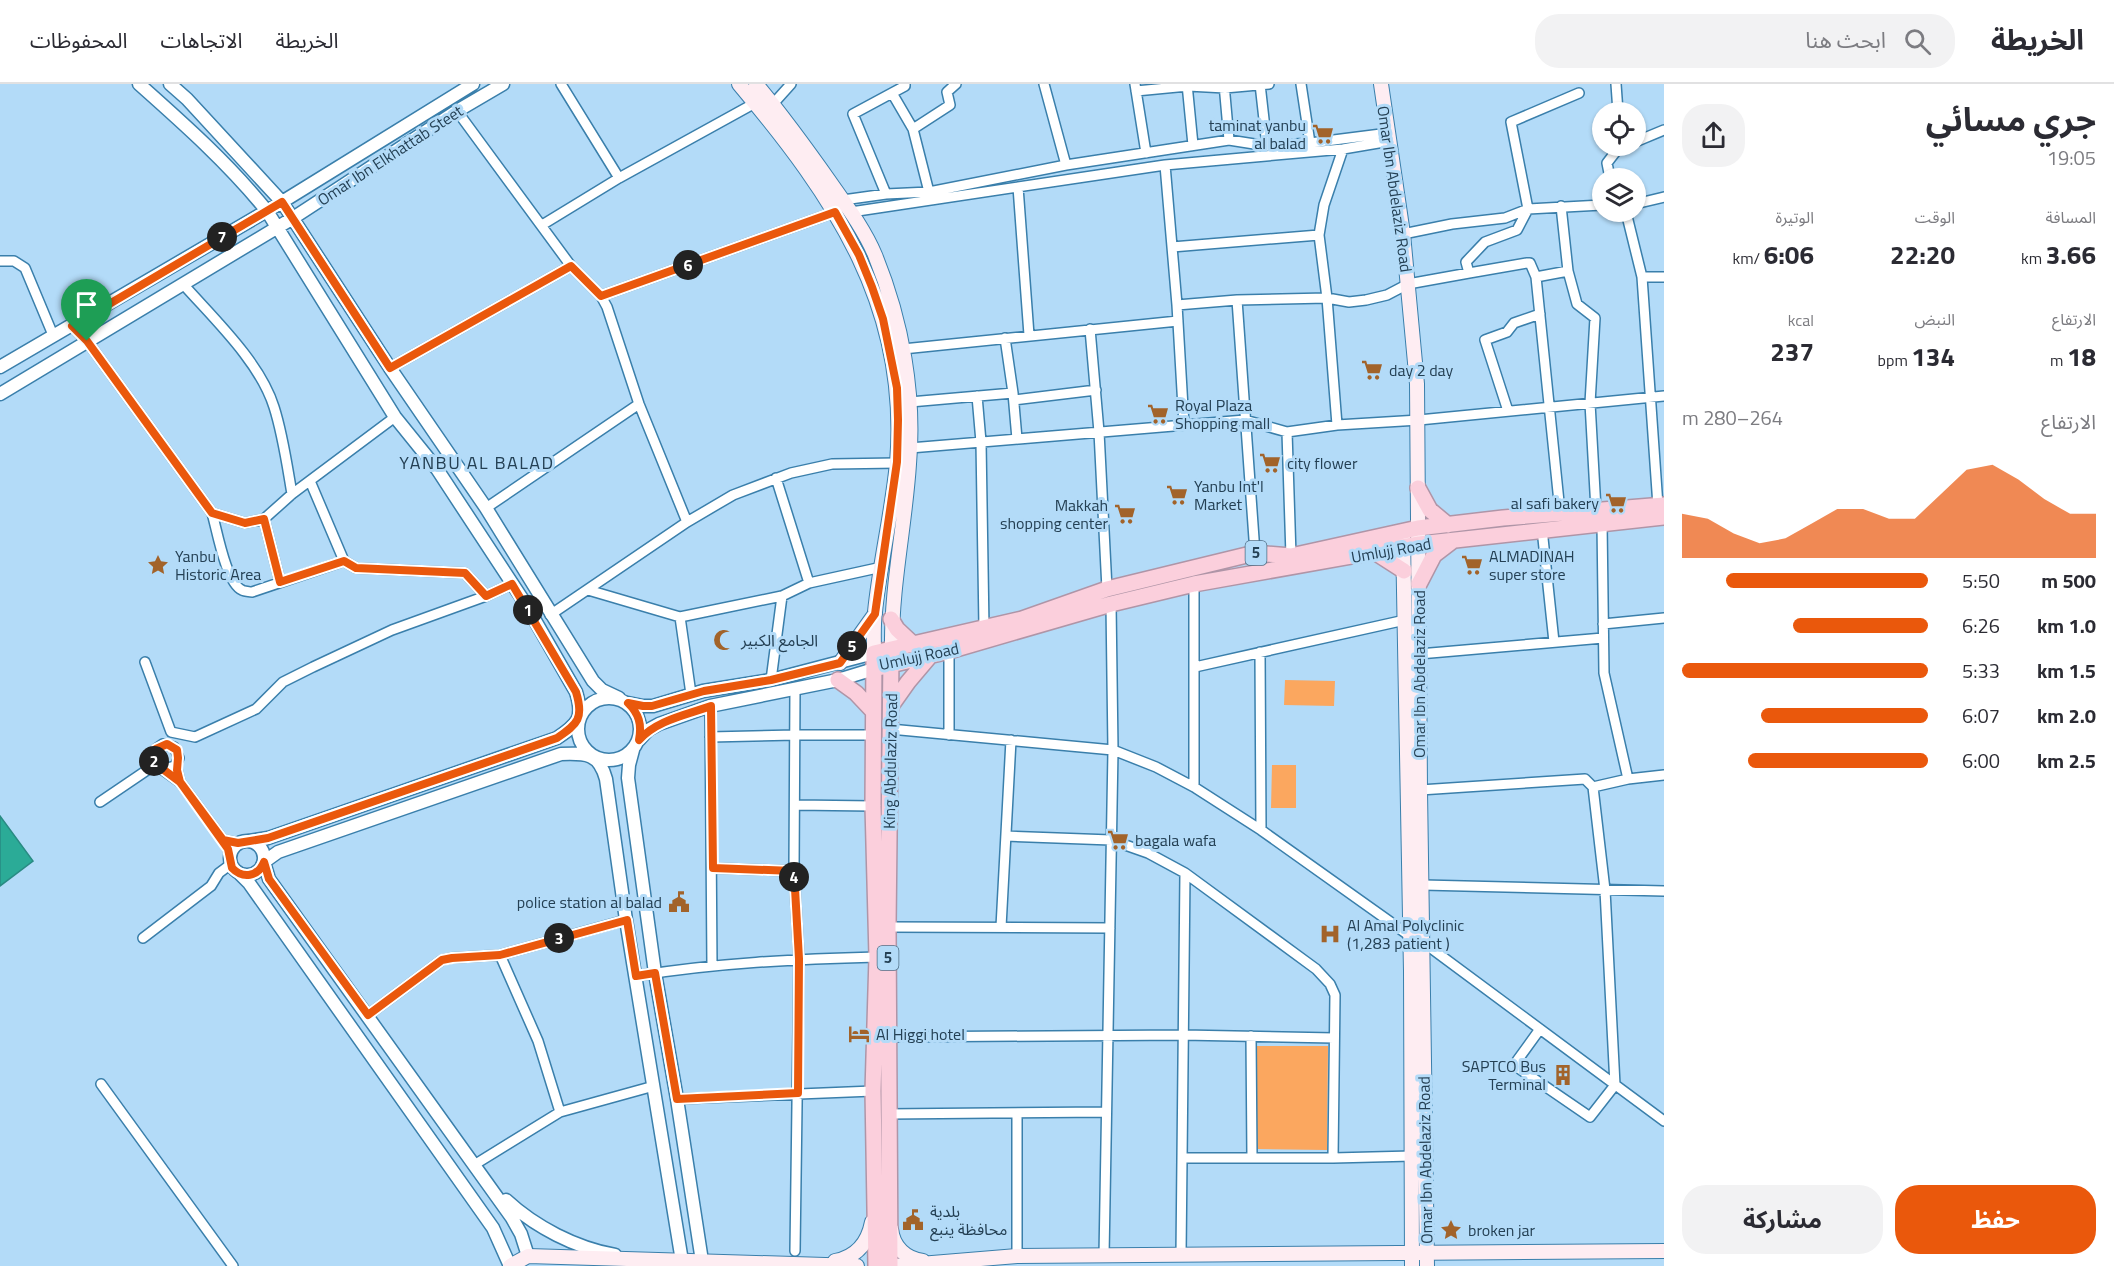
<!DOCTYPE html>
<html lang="ar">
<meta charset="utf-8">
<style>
:root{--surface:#fff;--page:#f2f2f3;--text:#2b2b33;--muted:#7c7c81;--line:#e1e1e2;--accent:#ea580c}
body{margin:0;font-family:"Titillium Web","Noto Sans Arabic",sans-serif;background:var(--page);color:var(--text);direction:rtl;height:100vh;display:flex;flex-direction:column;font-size:22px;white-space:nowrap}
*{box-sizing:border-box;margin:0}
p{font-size:20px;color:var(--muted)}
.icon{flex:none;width:33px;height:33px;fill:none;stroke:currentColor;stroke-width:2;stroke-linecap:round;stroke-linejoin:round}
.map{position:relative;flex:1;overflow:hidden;direction:ltr}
.side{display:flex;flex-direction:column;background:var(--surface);width:450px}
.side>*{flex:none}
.buttons{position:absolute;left:1592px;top:18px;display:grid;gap:12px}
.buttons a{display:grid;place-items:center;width:54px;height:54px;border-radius:50%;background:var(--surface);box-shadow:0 2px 4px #0004;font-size:30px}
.pin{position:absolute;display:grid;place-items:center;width:51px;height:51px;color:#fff;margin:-62px -26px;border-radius:50% 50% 50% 0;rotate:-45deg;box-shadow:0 0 6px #0007}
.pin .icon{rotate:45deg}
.km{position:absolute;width:30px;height:30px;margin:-15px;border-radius:50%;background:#222;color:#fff;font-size:16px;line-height:30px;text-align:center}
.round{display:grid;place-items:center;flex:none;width:63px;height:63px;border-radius:24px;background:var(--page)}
.overview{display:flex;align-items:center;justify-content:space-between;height:102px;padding:0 18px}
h1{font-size:33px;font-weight:700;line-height:45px}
.figures{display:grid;grid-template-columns:repeat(3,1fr);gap:9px;height:102px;padding:6px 18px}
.figures div{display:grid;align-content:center}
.figures b{font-size:26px;font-weight:700}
.figures small{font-size:16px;font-weight:400}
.figures p{font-size:16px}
.chart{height:168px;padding:12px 18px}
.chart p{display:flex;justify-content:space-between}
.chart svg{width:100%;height:108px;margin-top:6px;fill:var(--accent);opacity:.7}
.cta{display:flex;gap:12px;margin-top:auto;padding:12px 18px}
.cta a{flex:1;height:69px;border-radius:24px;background:var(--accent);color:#fff;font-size:24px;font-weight:700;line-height:69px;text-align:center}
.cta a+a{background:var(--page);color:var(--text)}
ul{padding:0 18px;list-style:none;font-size:20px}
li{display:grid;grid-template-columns:96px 72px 1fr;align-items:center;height:45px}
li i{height:15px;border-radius:8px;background:var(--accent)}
header{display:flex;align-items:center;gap:36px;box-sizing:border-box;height:84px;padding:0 30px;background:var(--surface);border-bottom:2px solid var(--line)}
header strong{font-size:28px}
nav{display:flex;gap:33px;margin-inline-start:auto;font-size:21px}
.search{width:420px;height:54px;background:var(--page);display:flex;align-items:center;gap:15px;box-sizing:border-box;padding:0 21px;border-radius:24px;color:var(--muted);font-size:22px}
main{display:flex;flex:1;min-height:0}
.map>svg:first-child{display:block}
.green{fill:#fba75f}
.water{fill:#2bab97;stroke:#298b83;stroke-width:1.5}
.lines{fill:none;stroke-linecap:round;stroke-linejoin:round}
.minor-casing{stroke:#3a7fab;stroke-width:12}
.tertiary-casing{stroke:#3a7fab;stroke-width:15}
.secondary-casing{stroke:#3a7fab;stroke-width:16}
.trunk-casing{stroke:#af95a7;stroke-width:18}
.minor{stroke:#fff;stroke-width:9}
.tertiary{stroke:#fff;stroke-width:12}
.secondary{stroke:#feedf2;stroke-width:14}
.trunk{stroke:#fbcfdc;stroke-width:15}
.route-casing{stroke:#fff;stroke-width:12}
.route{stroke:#ea580c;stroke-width:8}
.labels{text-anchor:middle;stroke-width:6;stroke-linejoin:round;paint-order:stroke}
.shield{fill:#b3dbf8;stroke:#4f6e85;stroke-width:1.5}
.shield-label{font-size:15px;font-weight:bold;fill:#244054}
.poi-label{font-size:16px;fill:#244054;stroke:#b3dbf8;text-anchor:start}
.street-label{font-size:16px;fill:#244054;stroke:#b3dbf8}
.neighbourhood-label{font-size:18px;letter-spacing:1.5px;fill:#244054;stroke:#b3dbf8}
</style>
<header>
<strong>الخريطة</strong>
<div class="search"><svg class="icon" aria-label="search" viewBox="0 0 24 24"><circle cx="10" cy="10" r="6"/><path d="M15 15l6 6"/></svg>ابحث هنا</div>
<nav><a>الخريطة</a><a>الاتجاهات</a><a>المحفوظات</a></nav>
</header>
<main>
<section class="side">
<div class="overview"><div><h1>جري مسائي</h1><p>19:05</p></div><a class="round"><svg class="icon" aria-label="share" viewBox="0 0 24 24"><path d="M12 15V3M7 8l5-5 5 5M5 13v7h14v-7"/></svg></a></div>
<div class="figures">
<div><p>المسافة</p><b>3.66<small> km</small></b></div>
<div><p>الوقت</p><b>22:20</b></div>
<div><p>الوتيرة</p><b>6:06<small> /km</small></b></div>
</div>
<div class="figures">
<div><p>الارتفاع</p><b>18<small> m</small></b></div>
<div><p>النبض</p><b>134<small> bpm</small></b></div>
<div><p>kcal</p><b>237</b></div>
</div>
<div class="chart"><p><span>الارتفاع</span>264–280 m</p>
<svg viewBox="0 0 160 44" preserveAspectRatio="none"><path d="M0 44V26L10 28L20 34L30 38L40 36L50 30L60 24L70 24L80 28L90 28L100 18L110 8L120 6L130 12L140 20L150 26L160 26V44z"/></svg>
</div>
<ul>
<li><b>500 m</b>5:50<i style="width:82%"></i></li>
<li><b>1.0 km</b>6:26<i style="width:55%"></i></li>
<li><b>1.5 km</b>5:33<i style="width:100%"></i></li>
<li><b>2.0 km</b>6:07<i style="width:68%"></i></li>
<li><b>2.5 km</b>6:00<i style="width:73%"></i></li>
</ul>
<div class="cta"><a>حفظ</a><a>مشاركة</a></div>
</section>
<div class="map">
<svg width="1664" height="1182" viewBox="0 0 1664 1182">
<rect width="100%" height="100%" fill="#b3dbf8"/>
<path class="green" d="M1285 596 1335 597 1334 622 1284 621Z
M1272 681H1296V724H1271Z
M1256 962H1328L1327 1066 1257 1065Z"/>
<path class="water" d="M0 732 33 777 0 802Z"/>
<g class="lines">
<defs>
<path id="minor" d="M561 0 619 94
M1044 0 1066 81
M1135 0 1146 69
M1187 0 1193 61
M1224 0 1229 56
M1260 0 1267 62
M1301 0 1310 59
M1616 0 1618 28
M1136 7 1188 2 1225 4 1269 0
M892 9 905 2V0
M773 20 791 0
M457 27 571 182 601 212 607 223 639 320 687 438
M913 45 950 21 947 8 956 0
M1635 58 1664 46
M1165 81 1177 221 1184 341
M1610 94 1607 79 1617 66 1618 62
M1018 103 1029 251
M886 110 853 30 892 9 913 45 929 108
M843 116 886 110 929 108 1066 81 1229 56 1267 62 1310 59 1389 49
M1635 120 1664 113
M1561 122 1568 187
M851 128 1165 81 1343 65 1390 57
M1626 128 1642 193 1658 422
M542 141 619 94 755 19
M1403 150 1452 140 1505 134 1528 125 1602 121
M1319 151 1324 121 1343 65
M1172 163 1319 151 1327 214 1349 218 1366 216 1387 211 1408 200 1469 189 1466 178 1485 158 1517 146 1528 125 1511 38 1579 9
M0 177H14L25 184 53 251
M1469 189 1527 179H1530L1536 193 1568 187 1577 220 1595 234 1590 319 1596 426
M1536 193 1559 418
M1642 193H1664
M183 200C214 235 260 278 274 323 283 351 287 381 292 410
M601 212 835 128
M1237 216 1255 469
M1177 221 1237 216 1327 214 1337 341
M72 242 87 257 212 429 245 439 264 435 292 410 395 333
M1090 245 1099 348 1107 505
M1005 254 1013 309 1017 355
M903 265 1178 237
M390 284 571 182
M977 312 981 358 984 544
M1014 316 1096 306
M910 318 1013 309
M1508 327 1485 256 1507 248 1514 239 1540 230
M1287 348 1291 472
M910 364 1245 336 1287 348 1337 341 1419 336 1664 312
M310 397 344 477 356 484 465 489 486 512
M486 424 639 320
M212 429C217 446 226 499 242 506 243 507 251 508 252 508L344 477
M264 435 280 498
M1602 439 1604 589 1628 695
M1542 445 1554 558
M809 499 882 483
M1194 500V703
M588 506 680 533 691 610
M550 531 687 438 733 411 791 389 832 380 897 379
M680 533 782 512
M1603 540 1664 534
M1260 568 1261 746
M1419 570 1603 554
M145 578 171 648 195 653 256 625 283 598 313 583 392 546 486 512 512 500
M1195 583 1405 536
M771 596 782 512 809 499 776 394
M795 605 794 787 799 875 795 1167
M710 622 712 882
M890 645 1113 666 1156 683 1194 703 1261 746 1410 852
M949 651V567
M710 653 795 651H872
M163 685 175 682 179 674 174 663 163 660 156 665 154 676 159 683 180 698 177 686V678
M180 698 223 756
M1593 703 1628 695 1664 691
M1420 706 1585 695 1593 703 1605 806 1615 1001 1590 1033 1514 981 1540 945
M100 718 156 680
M795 721 873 722
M1006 752 1111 756 1148 769 1185 789 1316 885 1330 900 1335 911 1333 1074
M230 773 228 765 223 756 238 759
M713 784 794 787
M1423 801 1664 807
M888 843 1110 844
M1001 843 1011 656
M143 854 211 802 219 789 231 780
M1424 859 1664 1037
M500 871 538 957 560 1028
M636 892C716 879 796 875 877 873
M368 931 442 876 451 874 500 871 626 836
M1251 952 1252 1074
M889 953 1183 951 1334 954
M101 1000 233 1182
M677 1015 873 1007
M1017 1029V1172
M888 1030 1106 1028
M1182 1074H1333L1412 1072
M474 1081 560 1028 654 1002
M1181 1171 1185 789
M1104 1172 1113 666 1111 520"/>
<path id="tertiary" d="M139 0C184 40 229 80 267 127L395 333 437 385 525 519 576 608C584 634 578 640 557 654L268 754 249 757
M170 0 187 15 282 118 390 284 486 424 593 597 602 606 619 614
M0 283 282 118 473 0
M0 310 293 134 457 27 503 0
M578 645a31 31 0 1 1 62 0a31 31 0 1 1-62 0Z
M628 619 643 622H653L703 607 771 596 874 569
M639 656 648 646 659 640 710 622 838 596 874 585
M633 666 629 681 628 694 655 889 677 1015 702 1177
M230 774a17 17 0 1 1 34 0a17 17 0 1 1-34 0Z
M239 789 249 799 493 1144 510 1182
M506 1116C535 1143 576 1164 615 1171
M528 1172 521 1150 512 1134 269 795 264 778 278 768 561 670C586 669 599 669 606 695L626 836 682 1177"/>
<path id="secondary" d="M739 0C835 114 910 223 897 379 892 430 880 478 875 528 873 542 874 556 874 569
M756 0C783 32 806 64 830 98 846 121 864 145 875 171 902 237 915 310 909 380 905 442 891 503 892 565
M1381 0 1403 150 1417 300 1420 706 1427 1182
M1403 452 1411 887 1412 1182
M840 579 875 530
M891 1145C893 1163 906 1175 923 1177
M835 1177C857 1173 868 1159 872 1138
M510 1182 528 1172 857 1182
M896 1182 1017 1172 1664 1167"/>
<path id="trunk" d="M1418 404 1430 426 1448 441
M1376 469 1404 487
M1419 500 1434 471 1451 458
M891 535 897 545 913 560
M874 585 949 567 1111 520 1194 500 1419 460 1664 433
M838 596 856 609 873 627
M891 622 908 598 930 572
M876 1182 873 1007 877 873 873 722 874 569 1022 535 1107 505 1255 469 1291 472 1418 444 1503 434 1664 421
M890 1182 888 843 891 573"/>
</defs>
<use href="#minor" class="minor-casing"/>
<use href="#tertiary" class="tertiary-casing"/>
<use href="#secondary" class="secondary-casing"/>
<use href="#trunk" class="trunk-casing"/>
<use href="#minor" class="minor"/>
<use href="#tertiary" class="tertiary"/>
<use href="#secondary" class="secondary"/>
<use href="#trunk" class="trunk"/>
</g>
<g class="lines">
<defs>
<path id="route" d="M87 257 212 429 245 439 264 435 280 498 344 477 356 484 465 489 486 512 512 500 576 608C584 634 578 640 557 654L268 754 238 759 223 756 180 698 156 680 153 672 156 665 167 660 177 666 178 674 177 686 180 698 228 765 232 784C243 795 258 793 264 778L269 795 368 931 442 876 452 874 500 871 627 836 636 892 655 889 677 1015 798 1009 799 875 794 787 713 784 711 622C686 631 657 636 639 656 642 640 639 630 628 619L643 622H652L704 607 771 596 840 579 875 530 897 378 898 336 897 304 883 235 872 203 859 171 835 128 601 212 571 182 390 284 282 118 72 242 87 257"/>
</defs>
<use href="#route" class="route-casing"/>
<use href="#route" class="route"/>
</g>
<defs>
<symbol id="supermarket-bare" viewBox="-9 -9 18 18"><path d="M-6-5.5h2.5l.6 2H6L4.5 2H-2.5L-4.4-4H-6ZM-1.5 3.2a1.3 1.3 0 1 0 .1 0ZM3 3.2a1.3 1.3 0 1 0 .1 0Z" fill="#a2632a" stroke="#b3dbf8" stroke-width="2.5" paint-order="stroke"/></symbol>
<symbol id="sight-bare" viewBox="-9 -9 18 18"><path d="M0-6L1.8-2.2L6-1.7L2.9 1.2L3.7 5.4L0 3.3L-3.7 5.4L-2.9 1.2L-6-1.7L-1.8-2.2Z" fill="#a2632a" stroke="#b3dbf8" stroke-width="2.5" paint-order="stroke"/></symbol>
<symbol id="mosque-bare" viewBox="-9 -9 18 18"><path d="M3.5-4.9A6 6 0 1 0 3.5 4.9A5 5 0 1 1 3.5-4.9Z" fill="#a2632a" stroke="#b3dbf8" stroke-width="2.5" paint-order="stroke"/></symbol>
<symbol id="civic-bare" viewBox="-9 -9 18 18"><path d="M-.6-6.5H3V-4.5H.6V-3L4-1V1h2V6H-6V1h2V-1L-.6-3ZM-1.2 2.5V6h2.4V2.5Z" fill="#a2632a" stroke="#b3dbf8" stroke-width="2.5" paint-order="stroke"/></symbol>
<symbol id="hospital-bare" viewBox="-9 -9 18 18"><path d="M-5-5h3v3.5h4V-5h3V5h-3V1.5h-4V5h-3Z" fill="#a2632a" stroke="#b3dbf8" stroke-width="2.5" paint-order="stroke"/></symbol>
<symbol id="hotel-bare" viewBox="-9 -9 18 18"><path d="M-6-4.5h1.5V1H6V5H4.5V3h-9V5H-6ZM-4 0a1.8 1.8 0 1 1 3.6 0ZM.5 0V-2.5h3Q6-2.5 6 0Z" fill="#a2632a" stroke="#b3dbf8" stroke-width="2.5" paint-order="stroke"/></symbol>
<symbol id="building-bare" viewBox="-9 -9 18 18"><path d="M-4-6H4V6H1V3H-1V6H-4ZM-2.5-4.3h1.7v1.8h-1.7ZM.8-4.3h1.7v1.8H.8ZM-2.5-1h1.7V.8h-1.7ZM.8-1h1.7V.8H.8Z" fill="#a2632a" stroke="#b3dbf8" stroke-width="2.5" paint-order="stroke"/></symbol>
</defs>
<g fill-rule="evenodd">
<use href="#supermarket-bare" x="1308" y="35" width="30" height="30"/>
<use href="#supermarket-bare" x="1357" y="271" width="30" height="30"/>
<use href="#supermarket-bare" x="1143" y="315" width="30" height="30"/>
<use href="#supermarket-bare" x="1255" y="364" width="30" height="30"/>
<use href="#supermarket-bare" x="1162" y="396" width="30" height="30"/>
<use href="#supermarket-bare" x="1601" y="404" width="30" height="30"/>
<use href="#supermarket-bare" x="1110" y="415" width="30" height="30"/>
<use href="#sight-bare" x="143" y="466" width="30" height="30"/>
<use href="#supermarket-bare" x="1457" y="466" width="30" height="30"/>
<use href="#mosque-bare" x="709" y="541" width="30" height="30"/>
<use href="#supermarket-bare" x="1103" y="741" width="30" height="30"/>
<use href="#civic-bare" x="664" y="803" width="30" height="30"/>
<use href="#hospital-bare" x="1315" y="835" width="30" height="30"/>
<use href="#hotel-bare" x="844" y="935" width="30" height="30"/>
<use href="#building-bare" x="1548" y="976" width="30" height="30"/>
<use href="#civic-bare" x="898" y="1121" width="30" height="30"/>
<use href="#sight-bare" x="1436" y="1131" width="30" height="30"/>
</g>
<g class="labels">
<g class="shield">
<rect x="1245.5" y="457" width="21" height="24" rx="4.5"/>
<rect x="877.5" y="862" width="21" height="24" rx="4.5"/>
</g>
<g class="shield-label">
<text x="1256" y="474">5</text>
<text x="888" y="879">5</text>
</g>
<g class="poi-label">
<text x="1306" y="47" text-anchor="end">taminat yanbu<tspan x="1306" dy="18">al balad</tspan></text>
<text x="1389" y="292">day 2 day</text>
<text x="1175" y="327">Royal Plaza<tspan x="1175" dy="18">Shopping mall</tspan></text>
<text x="1287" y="385">city flower</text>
<text x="1194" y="408">Yanbu Int'l<tspan x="1194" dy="18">Market</tspan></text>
<text x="1599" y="425" text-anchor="end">al safi bakery</text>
<text x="1108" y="427" text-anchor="end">Makkah<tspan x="1108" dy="18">shopping center</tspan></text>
<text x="175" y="478">Yanbu<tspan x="175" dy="18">Historic Area</tspan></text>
<text x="1489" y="478">ALMADINAH<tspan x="1489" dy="18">super store</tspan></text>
<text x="741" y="562">الجامع الكبير</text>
<text x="1135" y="762">bagala wafa</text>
<text x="662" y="824" text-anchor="end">police station al balad</text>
<text x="1347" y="847">Al Amal Polyclinic<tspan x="1347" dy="18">(1,283 patient )</tspan></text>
<text x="876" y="956">Al Higgi hotel</text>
<text x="1546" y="988" text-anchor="end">SAPTCO Bus<tspan x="1546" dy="18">Terminal</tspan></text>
<text x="930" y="1133">بلدية<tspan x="930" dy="18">محافظة ينبع</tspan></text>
<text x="1468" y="1152">broken jar</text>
</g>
<g class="street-label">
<text transform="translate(390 71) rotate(-33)" y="6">Omar Ibn Elkhattab Steet</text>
<text transform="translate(1395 105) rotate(82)" y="6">Omar Ibn Abdelaziz Road</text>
<text transform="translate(1391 466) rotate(-10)" y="6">Umlujj Road</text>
<text transform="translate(919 572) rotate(-12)" y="6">Umlujj Road</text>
<text transform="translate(1419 590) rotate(-90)" y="6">Omar Ibn Abdelaziz Road</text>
<text transform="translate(890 677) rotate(-89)" y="6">King Abdulaziz Road</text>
<text transform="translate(1425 1076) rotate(-91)" y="6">Omar Ibn Abdelaziz Road</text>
</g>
<g class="neighbourhood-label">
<text x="477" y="385">YANBU AL BALAD</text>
</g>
</g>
</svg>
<div class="buttons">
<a><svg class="icon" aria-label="locate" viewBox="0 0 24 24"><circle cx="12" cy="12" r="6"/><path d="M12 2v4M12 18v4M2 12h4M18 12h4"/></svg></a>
<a><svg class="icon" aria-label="layers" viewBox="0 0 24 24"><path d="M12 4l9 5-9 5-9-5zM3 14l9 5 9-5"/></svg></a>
</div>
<div class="pin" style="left:87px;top:257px;background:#1e9e55"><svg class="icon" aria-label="arrive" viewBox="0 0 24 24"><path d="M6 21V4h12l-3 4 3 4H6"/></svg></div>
<b class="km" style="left:528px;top:526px">1</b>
<b class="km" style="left:154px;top:677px">2</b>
<b class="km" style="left:559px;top:854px">3</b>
<b class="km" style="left:794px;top:793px">4</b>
<b class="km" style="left:852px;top:562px">5</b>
<b class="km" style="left:688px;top:181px">6</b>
<b class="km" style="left:222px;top:153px">7</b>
</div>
</main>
